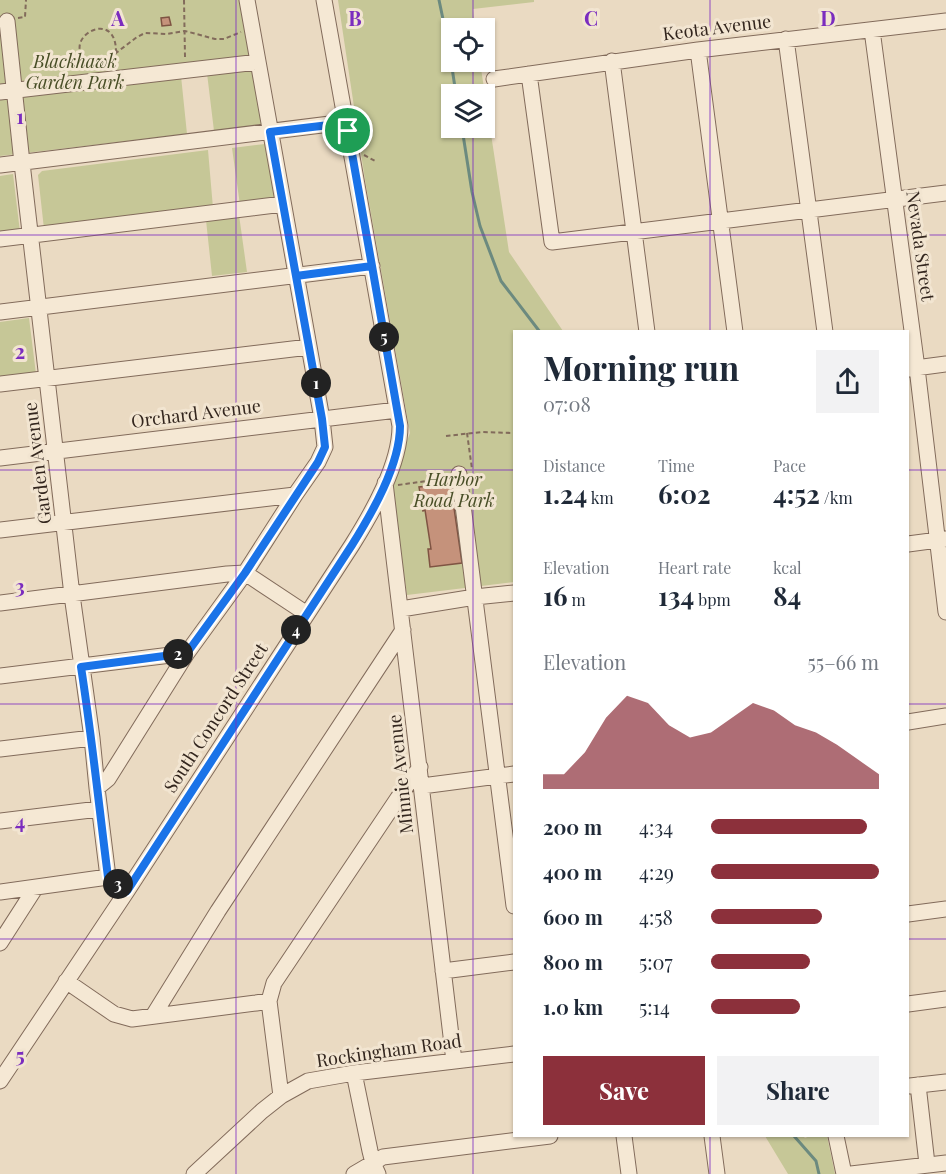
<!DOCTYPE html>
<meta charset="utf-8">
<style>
:root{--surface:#fff;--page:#f2f2f3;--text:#1f2937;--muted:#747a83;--accent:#8c303b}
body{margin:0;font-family:"Playfair Display",serif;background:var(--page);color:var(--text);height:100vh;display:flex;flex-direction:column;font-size:22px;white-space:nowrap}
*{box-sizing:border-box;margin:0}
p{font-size:20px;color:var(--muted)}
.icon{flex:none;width:33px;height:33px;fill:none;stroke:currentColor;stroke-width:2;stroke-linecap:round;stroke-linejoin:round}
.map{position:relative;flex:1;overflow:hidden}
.drawer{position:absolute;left:513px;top:330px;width:396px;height:807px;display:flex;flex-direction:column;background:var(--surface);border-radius:0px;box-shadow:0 2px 4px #0004}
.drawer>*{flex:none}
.tools{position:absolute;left:441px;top:18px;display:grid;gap:12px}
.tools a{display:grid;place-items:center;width:54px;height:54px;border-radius:0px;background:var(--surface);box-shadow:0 2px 4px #0004;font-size:30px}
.pin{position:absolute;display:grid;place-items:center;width:51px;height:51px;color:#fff;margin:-26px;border:3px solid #fff;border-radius:50%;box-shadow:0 2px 6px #0007}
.km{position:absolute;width:30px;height:30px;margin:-15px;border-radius:50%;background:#222;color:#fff;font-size:16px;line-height:30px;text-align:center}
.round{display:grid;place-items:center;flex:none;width:63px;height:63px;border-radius:0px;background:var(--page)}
.summary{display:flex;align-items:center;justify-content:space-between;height:102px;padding:0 30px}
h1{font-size:33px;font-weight:700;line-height:45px}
.figures{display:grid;grid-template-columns:repeat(3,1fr);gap:9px;height:102px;padding:6px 30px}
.figures div{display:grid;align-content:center}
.figures b{font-size:26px;font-weight:700}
.figures small{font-size:16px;font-weight:400}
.figures p{font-size:16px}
.chart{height:168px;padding:12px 30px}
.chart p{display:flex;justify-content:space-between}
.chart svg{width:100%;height:108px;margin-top:6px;fill:var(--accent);opacity:.7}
.primary-button{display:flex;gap:12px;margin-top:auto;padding:12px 30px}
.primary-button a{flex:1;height:69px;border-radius:0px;background:var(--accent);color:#fff;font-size:24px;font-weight:700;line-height:69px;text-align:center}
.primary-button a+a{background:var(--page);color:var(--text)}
ul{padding:0 30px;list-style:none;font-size:20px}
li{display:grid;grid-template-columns:96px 72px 1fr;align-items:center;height:45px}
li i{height:15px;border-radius:8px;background:var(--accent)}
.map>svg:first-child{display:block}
.green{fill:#c6c797;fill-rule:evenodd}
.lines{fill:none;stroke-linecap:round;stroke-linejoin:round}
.stream{stroke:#6c8a7f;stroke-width:3}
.building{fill:#c5927b;stroke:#7f5443;stroke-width:1.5}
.minor-casing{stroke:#826b5b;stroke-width:17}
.path{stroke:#826b5b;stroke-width:2;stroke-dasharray:4.5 3;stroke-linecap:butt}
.minor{stroke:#f5e8d4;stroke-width:15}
.route-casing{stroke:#fff;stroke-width:12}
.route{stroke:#1a73e8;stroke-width:8}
.grid{fill:none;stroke:#7b2cbf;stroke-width:1.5;stroke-opacity:0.55}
.labels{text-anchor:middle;stroke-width:6;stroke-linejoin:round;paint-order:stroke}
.street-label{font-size:18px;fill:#33261e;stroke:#f2e5d1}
.park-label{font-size:18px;font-style:italic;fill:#484e26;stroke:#f2e5d1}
.grid-label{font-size:20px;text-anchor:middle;font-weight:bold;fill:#7b2cbf;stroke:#f2e5d1;stroke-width:6;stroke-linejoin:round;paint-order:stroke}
</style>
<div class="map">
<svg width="946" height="1174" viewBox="0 0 946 1174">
<rect width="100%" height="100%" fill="#eadac2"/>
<path class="green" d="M0 0H240L262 124 214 131 206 65 181 76 187 134 0 156Z
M338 0H534V2L473 9 475 28H452V62H480L509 252 563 331 514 332V582L407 595 391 483 410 433 365 180ZM452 94H484V128H452Z
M265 144 275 200 240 205 232 148Z
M208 150 213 208 44 229 38 175 42 171Z
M13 174 20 232 0 235V176Z
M239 215 247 272 212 276 206 220Z
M29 318 36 374 0 379V322Z
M765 1136H803L805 1138 810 1136H827L835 1174H788Z"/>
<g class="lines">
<path class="stream" d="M439 0 449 48 456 94
M462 128 472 192 480 226 501 281 540 332
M794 1136 816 1161 819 1174"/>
</g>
<path class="building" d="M169 17 171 25 162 26 161 18Z
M455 475 460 507 454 508 462 563 430 567 428 549H431L425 510 423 511 419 487 438 485 437 478Z"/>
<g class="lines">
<defs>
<path id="minor" d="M7 21 22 163 72 595 92 738 97 788 108 877 127 891
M872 30 917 368 946 612
M786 39 825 332
M698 50 735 332
M612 61 647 332
M529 74 552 242 946 193
M494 79 698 50 946 21
M0 92 258 62
M0 165 346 122
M0 239 283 204
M0 312 372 266
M908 369 946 364
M0 384 309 347
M0 458 397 410
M459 474 514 906
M385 483C409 676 430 869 454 1061
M0 530 295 495 318 462 325 447 322 419 247 0
M908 544 946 539
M0 603 227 574 245 573 307 614
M401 609 475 597 514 593
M0 676 187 653
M908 722 946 716
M0 749 92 738
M422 786 514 774
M97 788 108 779 187 653 245 573 295 495
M0 821 99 809
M0 892 108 877
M908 914 946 909
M0 943 36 887
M443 971 514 962
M66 981 114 1014 132 1019 256 1003 269 1001
M908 1004 946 999
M153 1016 218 911 403 630
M354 1073 370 1151 373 1163 378 1174
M0 1081 127 891 352 545C372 513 400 465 400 426L324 0
M918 1085 927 1164
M910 1086 946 1082
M281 1096 269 1001 274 983 398 798 420 767
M624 1136 629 1174
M712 1136 717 1174
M836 1136 844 1174
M194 1174 262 1111 281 1096 308 1081 354 1073 514 1054
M354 1174 383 1157 550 1136
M851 1174 946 1163"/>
</defs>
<use href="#minor" class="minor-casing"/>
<path class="path" d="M184 0 185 57
M18 18 25 17 26 0
M116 53C117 6 61 38 86 60 89 62 95 64 99 66L106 64 116 53 137 37 145 33 167 34 185 31 215 39H224L241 32
M364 155 375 161
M467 433 472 469
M446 436 482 432 514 433
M434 484 433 477 448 475
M398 485 434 480"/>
<use href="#minor" class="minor"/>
</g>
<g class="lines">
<defs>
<path id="route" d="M348 131 372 266 296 276 322 419 325 447 318 462 245 573 187 653 81 667C92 737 99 807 108 877L127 891 352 545C372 513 400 465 400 426L372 266 296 276 270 132 346 123 348 131"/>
</defs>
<use href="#route" class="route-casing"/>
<use href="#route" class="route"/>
</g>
<path class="grid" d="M236 0V1174M473 0V28M710 0V332M473 62V94M473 128V1174M0 235H946M0 470H514M908 470H946M0 704H514M908 704H946M0 939H514M908 939H946M710 1136V1174"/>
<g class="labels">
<g class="street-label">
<text transform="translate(717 28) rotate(-7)" y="6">Keota Avenue</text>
<text transform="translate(920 246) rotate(82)" y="6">Nevada Street</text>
<text transform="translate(196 414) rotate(-7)" y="6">Orchard Avenue</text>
<text transform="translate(38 463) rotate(-97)" y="6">Garden Avenue</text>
<text transform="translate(216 718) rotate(-57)" y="6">South Concord Street</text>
<text transform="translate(401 774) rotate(-96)" y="6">Minnie Avenue</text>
<text transform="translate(389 1051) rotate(-8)" y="6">Rockingham Road</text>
</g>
<g class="park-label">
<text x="75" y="68">Blackhawk<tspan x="75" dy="21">Garden Park</tspan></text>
<text x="454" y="486">Harbor<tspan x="454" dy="21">Road Park</tspan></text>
</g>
</g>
<g class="grid-label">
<text x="118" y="26">A</text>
<text x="355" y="26">B</text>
<text x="591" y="26">C</text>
<text x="828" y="26">D</text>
<text x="20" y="124">1</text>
<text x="20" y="359">2</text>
<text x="20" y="594">3</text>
<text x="20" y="829">4</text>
<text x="20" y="1063">5</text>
</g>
</svg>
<div class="tools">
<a><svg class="icon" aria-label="locate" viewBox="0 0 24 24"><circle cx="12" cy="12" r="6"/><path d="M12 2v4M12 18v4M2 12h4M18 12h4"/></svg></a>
<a><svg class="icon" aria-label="layers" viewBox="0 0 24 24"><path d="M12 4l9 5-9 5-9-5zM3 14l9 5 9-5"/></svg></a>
</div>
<div class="pin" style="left:348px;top:131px;background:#1e9e55"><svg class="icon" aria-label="arrive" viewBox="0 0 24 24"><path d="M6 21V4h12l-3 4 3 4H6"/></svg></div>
<b class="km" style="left:316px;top:383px">1</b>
<b class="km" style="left:178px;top:654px">2</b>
<b class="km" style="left:118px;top:884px">3</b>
<b class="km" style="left:296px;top:630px">4</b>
<b class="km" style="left:384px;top:337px">5</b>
<section class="drawer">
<div class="summary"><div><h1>Morning run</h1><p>07:08</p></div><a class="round"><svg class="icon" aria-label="share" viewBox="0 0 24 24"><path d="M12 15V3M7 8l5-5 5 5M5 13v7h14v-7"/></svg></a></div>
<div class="figures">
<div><p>Distance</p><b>1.24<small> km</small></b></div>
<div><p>Time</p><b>6:02</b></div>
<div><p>Pace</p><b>4:52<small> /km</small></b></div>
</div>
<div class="figures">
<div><p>Elevation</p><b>16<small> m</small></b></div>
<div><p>Heart rate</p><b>134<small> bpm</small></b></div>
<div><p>kcal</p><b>84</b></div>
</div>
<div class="chart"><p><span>Elevation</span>55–66 m</p>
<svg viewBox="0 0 160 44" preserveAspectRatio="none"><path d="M0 44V38L10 38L20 29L30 15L40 6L50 9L60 18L70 23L80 21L90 15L100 9L110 12L120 18L130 21L140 26L150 32L160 38V44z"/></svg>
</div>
<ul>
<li><b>200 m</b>4:34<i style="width:93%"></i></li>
<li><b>400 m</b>4:29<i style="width:100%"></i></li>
<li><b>600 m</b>4:58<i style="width:66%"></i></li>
<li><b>800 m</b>5:07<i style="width:59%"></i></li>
<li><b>1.0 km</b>5:14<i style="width:53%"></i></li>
</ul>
<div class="primary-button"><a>Save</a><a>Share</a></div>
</section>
</div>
